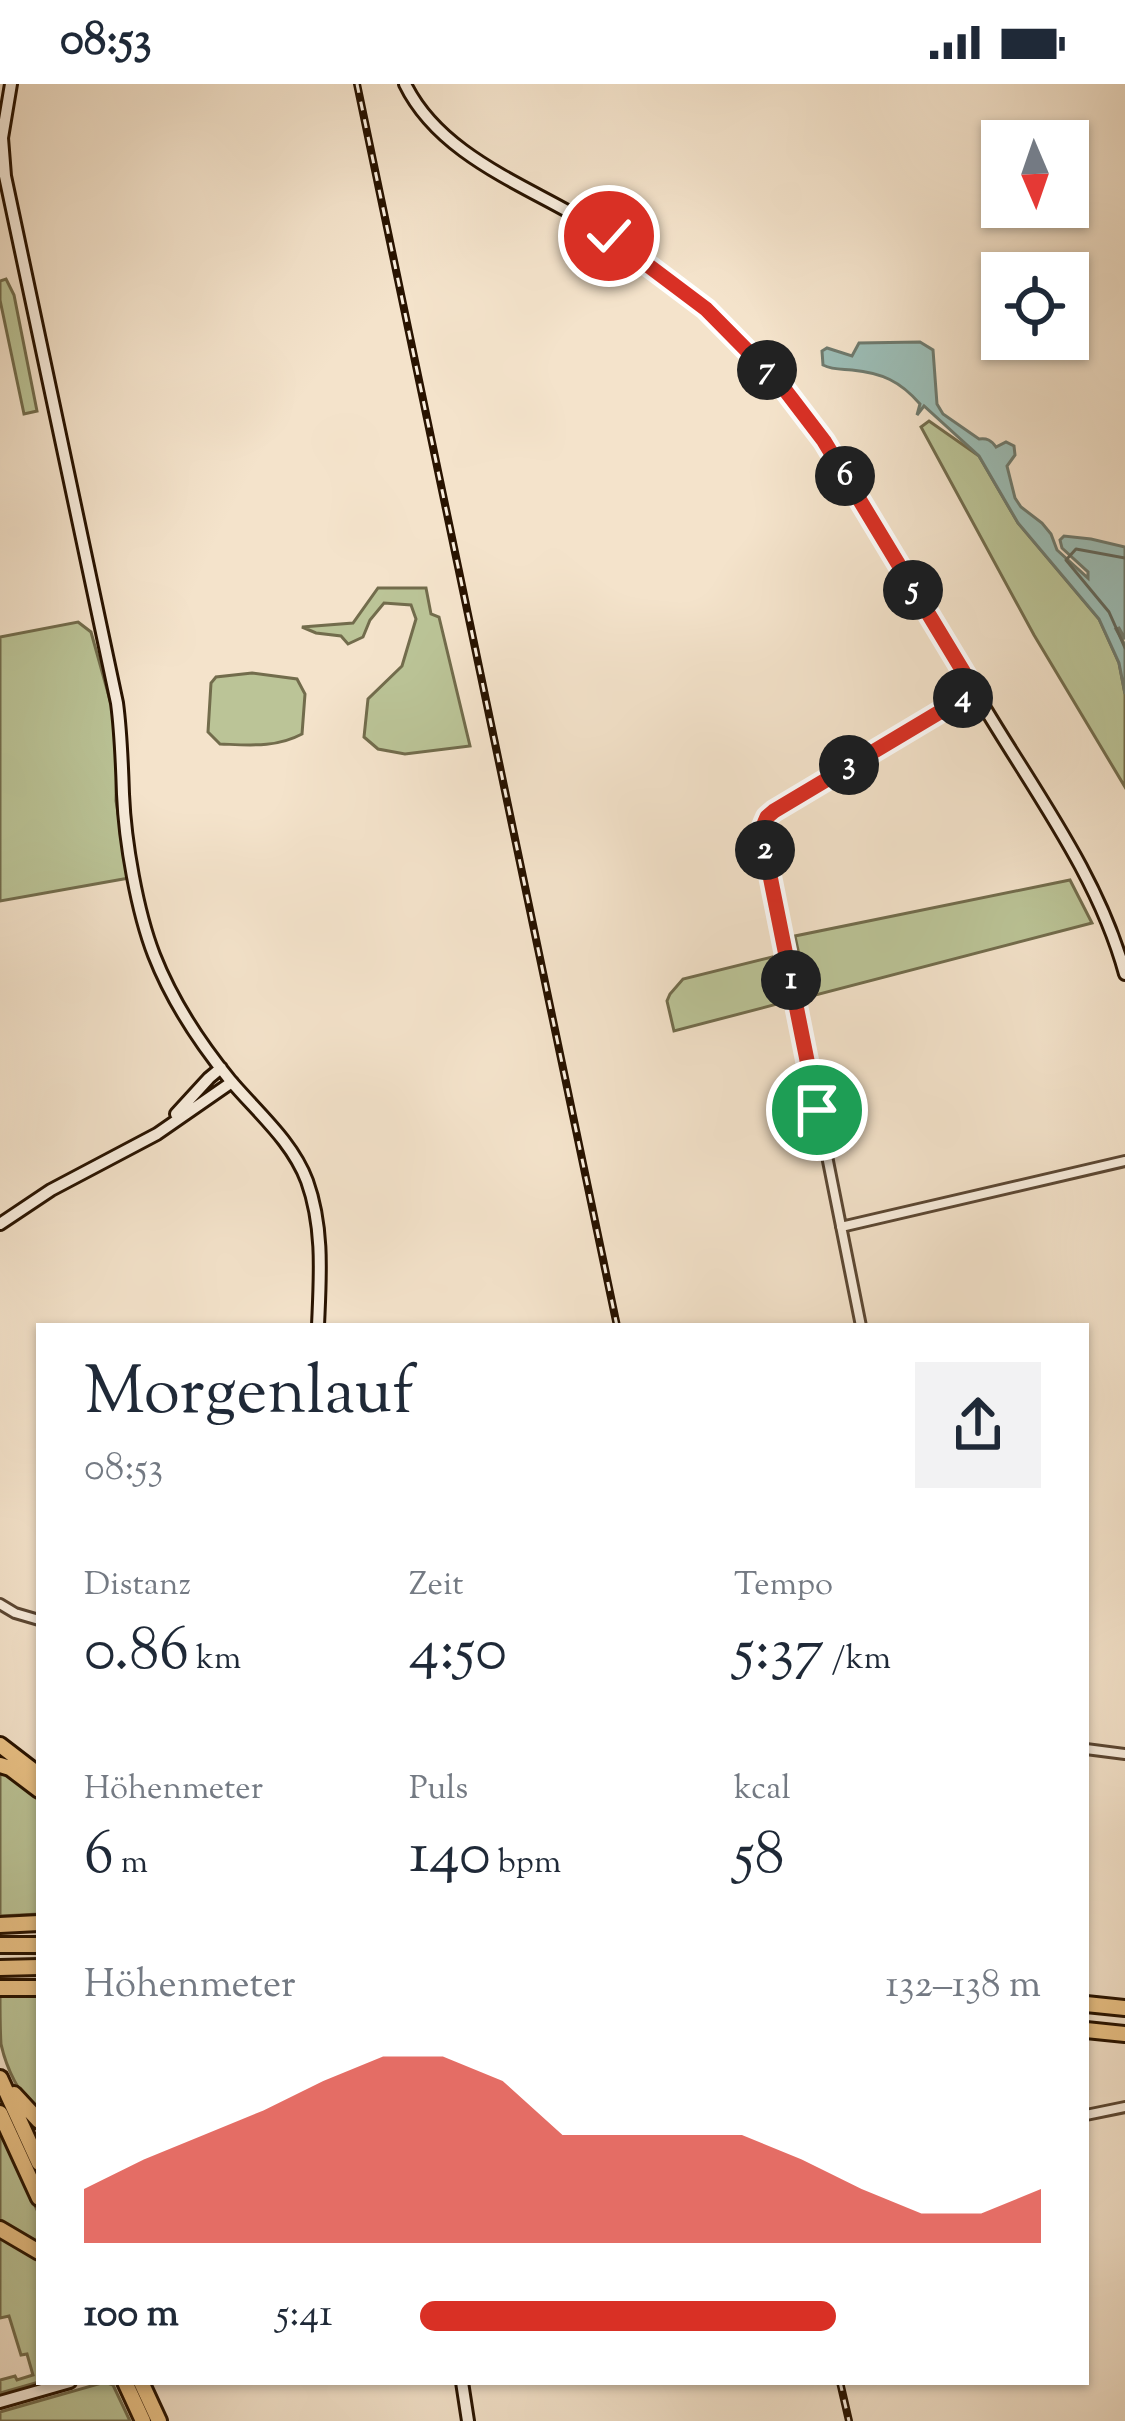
<!DOCTYPE html>
<html lang="de">
<meta charset="utf-8">
<style>
:root{--surface:#fff;--page:#f2f2f3;--text:#1f2937;--muted:#747a83;--accent:#d93025}
body{margin:0;font-family:"Sorts Mill Goudy",serif;background:var(--page);color:var(--text);height:100vh;display:flex;flex-direction:column;font-size:45px;white-space:nowrap}
*{box-sizing:border-box;margin:0}
p{font-size:39px;color:var(--muted)}
.icon{flex:none;width:66px;height:66px;fill:none;stroke:currentColor;stroke-width:2;stroke-linecap:round;stroke-linejoin:round}
.map{position:relative;flex:1;overflow:hidden}
.drawer{position:absolute;left:36px;top:1239px;width:1053px;height:1062px;display:flex;flex-direction:column;background:var(--surface);border-radius:0px;box-shadow:0 3px 9px #0004}
.drawer>*{flex:none}
.needle{width:78px;rotate:178deg}
.controls{position:absolute;left:981px;top:36px;display:grid;gap:24px}
.controls a{display:grid;place-items:center;width:108px;height:108px;border-radius:0px;background:var(--surface);box-shadow:0 3px 9px #0004;font-size:60px}
.pin{position:absolute;display:grid;place-items:center;width:102px;height:102px;color:#fff;margin:-51px;border:6px solid #fff;border-radius:50%;box-shadow:0 3px 12px #0007}
.km{position:absolute;width:60px;height:60px;margin:-30px;border-radius:50%;background:#222;color:#fff;font-size:33px;line-height:60px;text-align:center}
.round{display:grid;place-items:center;flex:none;width:126px;height:126px;border-radius:0px;background:var(--page)}
.overview{display:flex;align-items:center;justify-content:space-between;height:204px;padding:0 48px}
h1{font-size:66px;font-weight:600;line-height:90px}
.stats{display:grid;grid-template-columns:repeat(3,1fr);gap:18px;height:204px;padding:12px 48px}
.stats div{display:grid;align-content:center}
.stats b{font-size:60px;font-weight:600}
.stats small{font-size:33px;font-weight:400}
.stats p{font-size:33px}
.chart{height:336px;padding:24px 48px}
.chart p{display:flex;justify-content:space-between}
.chart svg{width:100%;height:216px;margin-top:12px;fill:var(--accent);opacity:.7}
ul{padding:0 48px;list-style:none;font-size:39px}
li{display:grid;grid-template-columns:192px 144px 1fr;align-items:center;height:90px}
li i{height:30px;border-radius:15px;background:var(--accent)}
.status{display:flex;justify-content:space-between;align-items:center;height:84px;padding:0 60px;background:var(--surface);direction:ltr}
.status svg{height:33px;fill:currentColor}
.map>svg:first-child{display:block}
.green{fill:#bbc497;stroke:#726c4c;stroke-width:3}
.water{fill:#9cbeb7;stroke:#6e7a6e;stroke-width:3}
.lines{fill:none;stroke-linecap:round;stroke-linejoin:round}
.shore{stroke:#62685c;stroke-width:3}
.street-casing{stroke:#5b4733;stroke-width:14}
.secondary-casing{stroke:#281300;stroke-width:16}
.highway-casing{stroke:#281300;stroke-width:20}
.street{stroke:#f8eddd;stroke-width:8}
.secondary{stroke:#f8eddd;stroke-width:10}
.highway{stroke:#eac286;stroke-width:14}
.rail-casing{stroke:#281300;stroke-width:8}
.rail{stroke:#f8eddd;stroke-width:3;stroke-dasharray:9;stroke-linecap:butt}
.route-casing{stroke:#fff;stroke-width:24}
.route{stroke:#d93025;stroke-width:15}
</style>
<div class="status"><b>08:53</b><svg viewBox="0 0 49 12"><path d="M0 12V9h3v3zM5 12V6h3v6zM10 12V3h3v9zM15 12V0h3v12zM26 1h20v11H26zM47 4h2v5h-2z"/></svg></div>
<div class="map">
<svg width="1125" height="2337" viewBox="0 0 1125 2337">
<rect width="100%" height="100%" fill="#f4e3cb"/>
<filter id="stains"><feTurbulence type="fractalNoise" baseFrequency=".00167" numOctaves="4"/><feColorMatrix values="0 0 0 0 .2 0 0 0 0 .09 0 0 0 0 .02 0 0 0 .5 -.17"/></filter>
<radialGradient id="worn" r=".72"><stop offset=".6" stop-color="#630" stop-opacity="0"/><stop offset="1" stop-color="#630" stop-opacity=".3"/></radialGradient>
<path class="green" d="M6 195 14 211 37 327 24 330 0 216V197Z
M929 337 979 372 1018 439 1099 535 1119 579 1125 610V703L1034 551 921 343Z
M378 504H426L431 530 439 533 470 662 405 670 378 665 364 653 368 615 402 582 416 535 411 521 384 519 370 536 363 553 348 560 341 552 316 549 302 543 353 539Z
M78 538 91 548 113 627 117 662 116 717 129 794 0 817V553Z
M252 589 297 595 305 610 302 650C276 664 249 661 220 660L208 648 211 599 216 593Z
M1070 796 1092 839 808 913 795 852Z
M772 873 781 919 674 947 667 917 670 910 683 895Z
M0 1667 39 1696V1830L0 1832Z
M0 1910H39V2028C20 2014 6 1983 1 1960 0 1945 0 1926 0 1910Z
M0 2048 39 2130V2161L0 2139Z
M0 2149 39 2174V2298L0 2309V2296L15 2292 17 2296 33 2291 27 2270 21 2271 9 2232 0 2234Z
M105 2298 113 2301 130 2337H0V2328Z"/>
<path class="water" d="M920 258 933 266 937 320 943 330 979 355C987 354 991 356 996 363L1006 358 1014 362 1015 371 1007 382 1015 414 1021 423 1042 439 1051 450 1057 466 1088 494V488L1062 464 1060 456 1064 452 1091 455 1125 463V555L1119 544 1116 545 1125 561V610L1119 579 1099 535 1018 439 979 372 924 322 917 331 920 320C900 297 882 289 852 286 841 285 833 286 823 281L822 267 827 264 852 272 859 259Z"/>
<g class="lines">
<path class="shore" d="M1125 474 1076 465 1066 476 1109 528 1125 564"/>
<defs>
<path id="street" d="M841 1143 1125 1077
M861 1242 762 747 767 733 774 727 975 607
M0 1520 15 1529 39 1536
M1086 1665 1125 1670
M1086 2031 1125 2023"/>
<path id="secondary" d="M11 0 2 54 5 92 117 619C121 649 122 679 123 710 125 758 137 827 154 871 172 917 199 958 230 996 257 1028 292 1057 307 1097 324 1144 320 1193 318 1242
M405 0C440 72 526 101 590 140 631 165 671 194 707 226 798 307 851 399 911 502 935 544 961 585 986 626 1037 711 1099 794 1125 890
M176 1030 209 994 221 984
M0 1140 51 1106 157 1050 232 998
M462 2298 468 2337
M0 2318 70 2298"/>
<path id="highway" d="M0 1661 39 1691
M0 1681 10 1684 39 1706
M0 1841 39 1839
M0 1861H39
M0 1884 39 1883
M0 1904H39
M1086 1920 1125 1924
M1086 1946 1125 1950
M0 1994 39 2079
M14 2010 39 2037
M0 2029 39 2114
M0 2145 39 2168
M125 2298 143 2337
M141 2298 159 2337"/>
</defs>
<use href="#street" class="street-casing"/>
<use href="#secondary" class="secondary-casing"/>
<use href="#highway" class="highway-casing"/>
<use href="#street" class="street"/>
<use href="#secondary" class="secondary"/>
<use href="#highway" class="highway"/>
<defs>
<path id="rail" d="M357 0 617 1242
M840 2298 849 2337"/>
</defs>
<use href="#rail" class="rail-casing"/>
<use href="#rail" class="rail"/>
</g>
<g class="lines">
<defs>
<path id="route" d="M609 152 706 225 782 302 824 357 975 607 774 727 767 733 761 747 817 1026"/>
</defs>
<use href="#route" class="route-casing"/>
<use href="#route" class="route"/>
</g>
<rect width="100%" height="100%" filter="url(#stains)"/>
<rect width="100%" height="100%" fill="url(#worn)"/>
</svg>
<div class="controls">
<a><svg class="needle" viewBox="-14 -14 28 28"><path d="M0-13l5 13h-10z" fill="#e53935"/><path d="M0 13l5-13h-10z" fill="#747a83"/></svg></a>
<a><svg class="icon" aria-label="locate" viewBox="0 0 24 24"><circle cx="12" cy="12" r="6"/><path d="M12 2v4M12 18v4M2 12h4M18 12h4"/></svg></a>
</div>
<div class="pin" style="left:817px;top:1026px;background:#1e9e55"><svg class="icon" aria-label="arrive" viewBox="0 0 24 24"><path d="M6 21V4h12l-3 4 3 4H6"/></svg></div>
<div class="pin" style="left:609px;top:152px;background:#d93025"><svg class="icon" aria-label="check" viewBox="0 0 24 24"><path d="M5 12l5 5 9-10"/></svg></div>
<b class="km" style="left:791px;top:896px">1</b>
<b class="km" style="left:765px;top:766px">2</b>
<b class="km" style="left:849px;top:681px">3</b>
<b class="km" style="left:963px;top:614px">4</b>
<b class="km" style="left:913px;top:506px">5</b>
<b class="km" style="left:845px;top:392px">6</b>
<b class="km" style="left:767px;top:286px">7</b>
<section class="drawer">
<div class="overview"><div><h1>Morgenlauf</h1><p>08:53</p></div><a class="round"><svg class="icon" aria-label="share" viewBox="0 0 24 24"><path d="M12 15V3M7 8l5-5 5 5M5 13v7h14v-7"/></svg></a></div>
<div class="stats">
<div><p>Distanz</p><b>0.86<small> km</small></b></div>
<div><p>Zeit</p><b>4:50</b></div>
<div><p>Tempo</p><b>5:37<small> /km</small></b></div>
</div>
<div class="stats">
<div><p>Höhenmeter</p><b>6<small> m</small></b></div>
<div><p>Puls</p><b>140<small> bpm</small></b></div>
<div><p>kcal</p><b>58</b></div>
</div>
<div class="chart"><p><span>Höhenmeter</span>132–138 m</p>
<svg viewBox="0 0 160 44" preserveAspectRatio="none"><path d="M0 44V33L10 27L20 22L30 17L40 11L50 6L60 6L70 11L80 22L90 22L100 22L110 22L120 27L130 33L140 38L150 38L160 33V44z"/></svg>
</div>
<ul>
<li><b>100 m</b>5:41<i style="width:67%"></i></li>
</ul>
</section>
</div>
